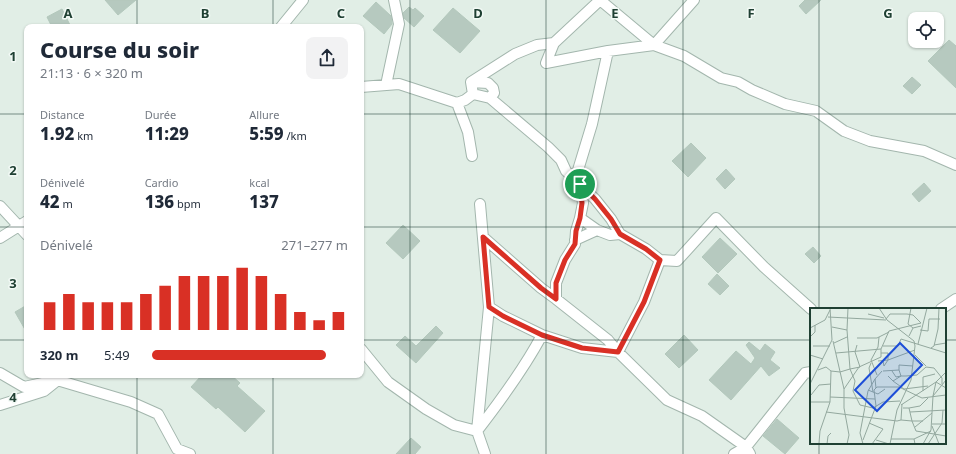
<!DOCTYPE html>
<html lang="fr">
<meta charset="utf-8">
<style>
:root{--surface:#fff;--page:#f2f2f3;--text:#1f2937;--muted:#747a83;--accent:#d93025}
body{margin:0;font-family:"Noto Sans",sans-serif;background:var(--page);color:var(--text);height:100vh;display:flex;flex-direction:column;font-size:15px;white-space:nowrap}
*{box-sizing:border-box;margin:0}
p{font-size:13px;color:var(--muted)}
.icon{flex:none;width:22px;height:22px;fill:none;stroke:currentColor;stroke-width:2;stroke-linecap:round;stroke-linejoin:round}
.map{position:relative;flex:1;overflow:hidden}
.sheet{position:absolute;left:24px;top:24px;width:340px;height:354px;display:flex;flex-direction:column;background:var(--surface);border-radius:8px;box-shadow:0 1px 3px #0004}
.sheet>*{flex:none}
.tools{position:absolute;left:908px;top:12px;display:grid;gap:8px}
.tools a{display:grid;place-items:center;width:36px;height:36px;border-radius:8px;background:var(--surface);box-shadow:0 1px 3px #0004;font-size:20px}
.pin{position:absolute;display:grid;place-items:center;width:34px;height:34px;color:#fff;margin:-17px;border:2px solid #fff;border-radius:50%;box-shadow:0 1px 4px #0007}
.round{display:grid;place-items:center;flex:none;width:42px;height:42px;border-radius:8px;background:var(--page)}
.headline{display:flex;align-items:center;justify-content:space-between;height:68px;padding:0 16px}
h1{font-size:22px;font-weight:800;line-height:30px}
.stats{display:grid;grid-template-columns:repeat(3,1fr);gap:6px;height:68px;padding:4px 16px}
.stats div{display:grid;align-content:center}
.stats b{font-size:17px;font-weight:800}
.stats small{font-size:11px;font-weight:400}
.stats p{font-size:11px}
.chart{height:112px;padding:8px 16px}
.chart p{display:flex;justify-content:space-between}
.chart svg{width:100%;height:72px;margin-top:4px;stroke:var(--accent);stroke-width:6}
ul{padding:0 16px;list-style:none;font-size:13px}
li{display:grid;grid-template-columns:64px 48px 1fr;align-items:center;height:30px}
li i{height:10px;border-radius:5px;background:var(--accent)}
.map>svg:first-child{display:block}
.building{fill:#b6c9bf;stroke:#b3c8bc}
.lines{fill:none;stroke-linecap:round;stroke-linejoin:round}
.street-casing{stroke:#a3b6ad;stroke-width:12}
.street{stroke:#fff;stroke-width:10}
.route-casing{stroke:#fff;stroke-width:8}
.route{stroke:#d93025;stroke-width:5}
.grid{fill:none;stroke:#1f4033;stroke-width:1;stroke-opacity:0.55}
.inset-road{fill:none;stroke:#93a89e;stroke-width:1}
.view{fill:#1d4ed8;fill-opacity:0.15;stroke:#1d4ed8;stroke-width:2}
.inset-edge{fill:none;stroke:#1f4033;stroke-width:2}
.grid-label{font-size:13px;text-anchor:middle;font-weight:bold;fill:#1f4033;stroke:#f2f9f5;stroke-width:3;stroke-linejoin:round;paint-order:stroke}
</style>
<div class="map">
<svg width="956" height="454" viewBox="0 0 956 454">
<rect width="100%" height="100%" fill="#e1eee6"/>
<path class="building" d="M105 0H136L118 15Z
M805 0H821L806 14 799 6Z
M376 2 391 16 392 24 384 34 363 16Z
M409 7 413 10 415 8 424 16 414 27 404 18 403 13Z
M453 8 480 31 460 53 433 30Z
M62 9 71 27H52L47 17Z
M949 40 956 46V88L928 61Z
M912 77 921 85 912 94 903 86Z
M691 143 706 158 688 177 672 161Z
M726 169 735 179 725 189 716 179Z
M924 183 931 191 919 202 912 194Z
M403 225 420 241 403 259 386 243Z
M720 238 737 254 718 273 702 257Z
M813 247 821 256 814 263 805 254Z
M717 274 729 286 720 295 708 284Z
M27 305V333L15 312Z
M436 326 443 333 416 363 396 345 405 336 416 346Z
M684 335 698 350 679 368 665 354Z
M749 342 760 351 765 344 775 352 770 360 780 368 769 376 761 366 731 400 709 380 736 351 751 364 755 358 746 345Z
M202 375H231L240 383 237 386 265 411 245 432 218 407 216 409 191 387Z
M777 419 799 438 785 454 763 436Z
M411 438 421 447 415 454H396Z"/>
<g class="lines">
<defs>
<path id="street" d="M600 0 654 45 684 56 721 78 738 82 752 90 785 104 816 111 844 131 870 141 924 151 956 165
M600 0 554 43 546 63 608 51 654 45 694 0
M281 27 303 0
M471 82 488 83 493 88 494 93 490 98 473 94 471 82 515 54 537 45 554 43
M386 85 399 24 394 0
M361 87 399 84 457 103 465 100 473 94
M490 98 548 147 561 160 566 171 595 199 611 219 620 234 646 249 660 260 677 261 716 218 764 267 811 309
M457 103 468 132 472 156
M575 180 592 124 608 51
M480 204 489 307 503 316 542 335 582 348 618 352 608 340 556 299V283L565 260 575 244 576 231 580 218 583 203 580 184
M0 206 27 235
M580 218 597 230 610 235 620 234
M483 237 541 288 556 299
M0 238 27 221
M575 240 597 230
M660 260 644 302 618 352 667 400 702 416 746 447 750 454
M941 309 956 299
M361 349 388 382 426 409 454 425 477 431
M0 373 24 387 57 380 131 402 158 414 177 449 190 454
M0 405 44 391 64 375
M477 431C501 400 524 369 542 335
M485 454 477 431 489 307
M734 454 746 447 805 373 811 372"/>
</defs>
<use href="#street" class="street-casing"/>
<use href="#street" class="street"/>
</g>
<g class="lines">
<defs>
<path id="route" d="M580 184 595 199 611 219 620 234 646 249 660 260 644 302 618 352 582 348 542 335 503 316 489 307 483 237 541 288 556 299V283L565 260 575 244 576 231 580 218 582 203Z"/>
</defs>
<use href="#route" class="route-casing"/>
<use href="#route" class="route"/>
</g>
<path class="grid" d="M137 0V27M273 0V27M410 0V454M546 0V454M683 0V454M819 0V309M0 114H27M361 114H956M0 227H27M361 227H956M0 340H27M361 340H811M945 340H956M137 375V454M273 375V454M819 443V454"/>
<g transform="translate(810 308)">
<rect width="136" height="136" fill="#e1eee6"/>
<path class="inset-road" d="M69 0 77 12 104 33 105 38 101 72 87 102 80 136M101 0 98 16 103 20M58 6 74 10M18 9 76 12M76 11 80 6H97L103 7 111 15M0 20 15 12 20 2M37 22 38 0M110 22 118 23 119 11H130M99 28 103 20 111 18M0 29 5 24V17M47 30H67L79 24M23 33 34 81M24 35 37 29M108 36 117 0M47 37 45 44 50 59 40 61 45 73 43 83 50 97 63 100 73 94 90 93M124 37 136 35M3 38H20M73 38H88L91 31 136 45M121 40 124 38 128 21 129 0M26 45 71 41M71 45H78V52L74 58 73 53M0 47 13 51M105 47 116 58M68 53 78 52 105 42M61 55 59 60 63 84M89 62 91 68H96L107 67 116 59 124 60 132 70V76M21 63 30 64 40 61 37 22 22 19M73 63 89 62V57L103 58M67 67 61 52 68 39 69 29M78 68 83 73 91 68 86 69 82 63M83 73 94 81 118 78M0 76 22 32 20 0M66 80 65 71 72 63M91 80 112 90 136 87M58 82 68 86 75 81M113 83V69L125 66M1 87 9 77 21 76M123 88 126 74 136 64M20 89 65 91M0 94H20L21 63 16 59 8 62M91 97 126 74 136 80M99 100 110 98 118 90M16 104 87 113 91 112 92 96M100 104 136 102M91 112 102 113 99 100H93M113 113H102L106 123 136 128M59 115 73 121 62 136M122 116H136M122 118 129 136M105 119 122 105M81 131H104L105 136M104 131 121 123M53 132 66 98 64 82 67 79H89M66 132 79 136M9 135 10 123 20 94M17 136 18 128 21 125M37 136 39 127 34 100V81L49 59 71 49V41L79 23 111 15M53 136 50 125 58 83 65 71M113 136 121 122 123 88 136 72M118 136 132 115 133 102"/>
<path class="view" d="M90 35 112 57 67 103 45 82Z"/>
<rect width="136" height="136" class="inset-edge"/>
</g>
<g class="grid-label">
<text x="68" y="18">A</text>
<text x="205" y="18">B</text>
<text x="341" y="18">C</text>
<text x="478" y="18">D</text>
<text x="615" y="18">E</text>
<text x="751" y="18">F</text>
<text x="888" y="18">G</text>
<text x="13" y="61">1</text>
<text x="13" y="175">2</text>
<text x="13" y="288">3</text>
<text x="13" y="402">4</text>
</g>
</svg>
<div class="tools">
<a><svg class="icon" aria-label="locate" viewBox="0 0 24 24"><circle cx="12" cy="12" r="6"/><path d="M12 2v4M12 18v4M2 12h4M18 12h4"/></svg></a>
</div>
<div class="pin" style="left:580px;top:184px;background:#1e9e55"><svg class="icon" aria-label="arrive" viewBox="0 0 24 24"><path d="M6 21V4h12l-3 4 3 4H6"/></svg></div>
<section class="sheet">
<div class="headline"><div><h1>Course du soir</h1><p>21:13 · 6 × 320 m</p></div><a class="round"><svg class="icon" aria-label="share" viewBox="0 0 24 24"><path d="M12 15V3M7 8l5-5 5 5M5 13v7h14v-7"/></svg></a></div>
<div class="stats">
<div><p>Distance</p><b>1.92<small> km</small></b></div>
<div><p>Durée</p><b>11:29</b></div>
<div><p>Allure</p><b>5:59<small> /km</small></b></div>
</div>
<div class="stats">
<div><p>Dénivelé</p><b>42<small> m</small></b></div>
<div><p>Cardio</p><b>136<small> bpm</small></b></div>
<div><p>kcal</p><b>137</b></div>
</div>
<div class="chart"><p><span>Dénivelé</span>271–277 m</p>
<svg viewBox="0 0 160 44" preserveAspectRatio="none"><path d="M5 44V27M15 44V22M25 44V27M35 44V27M45 44V27M55 44V22M65 44V17M75 44V11M85 44V11M95 44V11M105 44V6M115 44V11M125 44V22M135 44V33M145 44V38M155 44V33"/></svg>
</div>
<ul>
<li><b>320 m</b>5:49<i style="width:89%"></i></li>
</ul>
</section>
</div>
